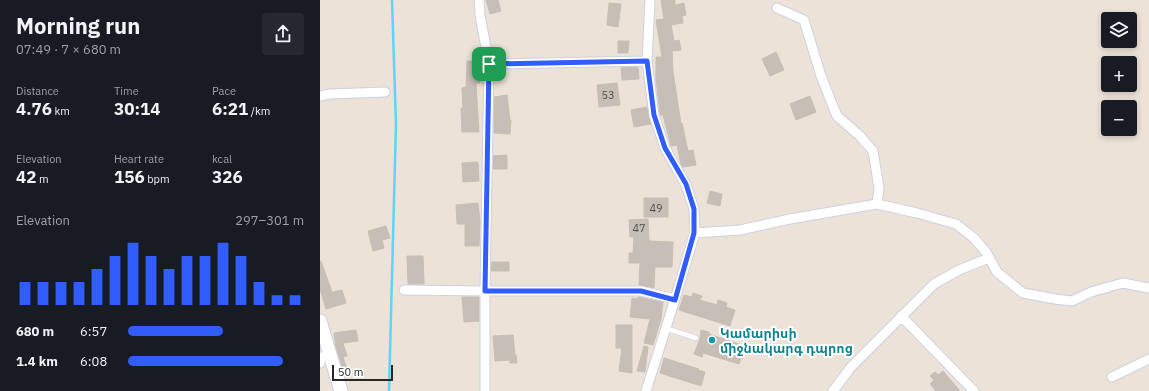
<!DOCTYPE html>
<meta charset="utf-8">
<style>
:root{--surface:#171b24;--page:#242831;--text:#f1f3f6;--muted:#9ea1a6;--accent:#315dff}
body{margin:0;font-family:"IBM Plex Sans","Noto Sans Armenian",sans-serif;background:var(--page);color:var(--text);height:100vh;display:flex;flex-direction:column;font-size:15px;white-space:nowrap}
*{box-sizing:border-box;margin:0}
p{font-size:13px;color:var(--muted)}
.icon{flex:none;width:22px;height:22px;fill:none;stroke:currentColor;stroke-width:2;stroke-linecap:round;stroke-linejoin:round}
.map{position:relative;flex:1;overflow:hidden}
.panel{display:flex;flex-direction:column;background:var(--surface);width:320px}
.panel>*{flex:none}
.buttons{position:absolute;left:781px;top:12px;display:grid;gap:8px}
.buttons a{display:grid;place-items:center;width:36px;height:36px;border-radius:4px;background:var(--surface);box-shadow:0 2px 6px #0003;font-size:20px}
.scale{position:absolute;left:12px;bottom:10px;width:61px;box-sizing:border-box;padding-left:4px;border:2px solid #272727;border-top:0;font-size:11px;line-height:14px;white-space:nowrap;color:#272727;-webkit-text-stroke:3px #fff;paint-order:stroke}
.pin{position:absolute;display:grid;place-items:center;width:34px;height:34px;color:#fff;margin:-17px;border-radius:8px;box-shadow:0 2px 6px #0006}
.round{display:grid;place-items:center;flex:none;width:42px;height:42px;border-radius:4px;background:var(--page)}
.headline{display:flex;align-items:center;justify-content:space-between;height:68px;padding:0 16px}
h1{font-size:22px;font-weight:700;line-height:30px}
.metrics{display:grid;grid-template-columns:repeat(3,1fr);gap:6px;height:68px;padding:4px 16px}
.metrics div{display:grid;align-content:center}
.metrics b{font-size:17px;font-weight:700}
.metrics small{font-size:11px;font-weight:400}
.metrics p{font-size:11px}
.chart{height:112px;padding:8px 16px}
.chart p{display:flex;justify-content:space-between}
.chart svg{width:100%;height:72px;margin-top:4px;stroke:var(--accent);stroke-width:6}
ul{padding:0 16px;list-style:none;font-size:13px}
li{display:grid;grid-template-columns:64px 48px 1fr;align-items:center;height:30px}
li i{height:10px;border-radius:5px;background:var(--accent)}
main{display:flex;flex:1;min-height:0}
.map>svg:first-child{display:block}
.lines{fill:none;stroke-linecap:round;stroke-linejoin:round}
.stream{stroke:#60d4f8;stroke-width:2.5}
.building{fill:#c7bfb7;stroke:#c7bfb1}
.service-casing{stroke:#ccd1e2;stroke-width:6}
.minor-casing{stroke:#ccd1e2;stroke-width:11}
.secondary-casing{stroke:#ccd1e2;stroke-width:15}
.service{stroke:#fff;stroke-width:4.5}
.minor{stroke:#fff;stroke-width:9}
.secondary{stroke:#fff;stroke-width:13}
.route-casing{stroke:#fff;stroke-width:8}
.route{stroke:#315dff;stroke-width:5}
.culture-dot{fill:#0f9aa8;stroke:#fff;stroke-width:1.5}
.labels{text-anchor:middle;stroke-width:4;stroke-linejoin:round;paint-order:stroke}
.number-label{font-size:11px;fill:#4f4d4b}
.culture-label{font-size:13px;font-weight:bold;fill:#0d838f;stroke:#fff;text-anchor:start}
</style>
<main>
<section class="panel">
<div class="headline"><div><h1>Morning run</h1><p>07:49 · 7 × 680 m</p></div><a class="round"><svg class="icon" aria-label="share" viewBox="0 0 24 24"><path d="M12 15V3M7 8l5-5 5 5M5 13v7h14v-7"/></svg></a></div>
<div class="metrics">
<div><p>Distance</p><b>4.76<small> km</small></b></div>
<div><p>Time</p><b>30:14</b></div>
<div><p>Pace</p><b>6:21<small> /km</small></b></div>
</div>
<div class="metrics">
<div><p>Elevation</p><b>42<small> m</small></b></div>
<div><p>Heart rate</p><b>156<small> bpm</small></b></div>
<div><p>kcal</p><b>326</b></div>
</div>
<div class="chart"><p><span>Elevation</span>297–301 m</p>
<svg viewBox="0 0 160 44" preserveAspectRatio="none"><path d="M5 44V30M15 44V30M25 44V30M35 44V30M45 44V22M55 44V14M65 44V6M75 44V14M85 44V22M95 44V14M105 44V14M115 44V6M125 44V14M135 44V30M145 44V38M155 44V38"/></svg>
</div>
<ul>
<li><b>680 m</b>6:57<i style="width:54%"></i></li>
<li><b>1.4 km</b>6:08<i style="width:88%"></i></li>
</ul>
</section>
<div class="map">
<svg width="829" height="391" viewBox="0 0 829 391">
<rect width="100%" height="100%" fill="#ece2d7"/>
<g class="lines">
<path class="stream" d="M69 391 76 124 72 0"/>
</g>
<path class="building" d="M166 0H178L181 11 170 14Z
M341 0H355V5L364 3 366 15 362 16 363 23 351 25 354 41 359 40 361 50 352 51 353 72 361 124 362 123 368 151 373 150 376 165 363 167 361 164 357 145 351 146 343 115H340V114L338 96 336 80V57H342L336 20 344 19Z
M289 3 301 4 298 27 287 25Z
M298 41H309L308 53H298Z
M456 52 464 70 450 76 442 59Z
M147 61 161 62 160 83H156L159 132H142L141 108H143L142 88 146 87Z
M318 67 319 79 302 80 301 68Z
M297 83 300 105 279 107 277 85Z
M187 95 190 120H191L190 134 174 133V97Z
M490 96 496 112 476 120 470 104Z
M327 107 331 124 314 127 311 110Z
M187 155V169H173V156Z
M158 162 159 181 143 182 142 163Z
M390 191 402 194 400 206 387 203Z
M324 198H348V217H324Z
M158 203 160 222 159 246H145V224H137L136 205Z
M328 219 329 241 353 242 352 267H335L334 288 319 285 320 263H309V253H313L314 237H310L309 220Z
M66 226 70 238 62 240 64 248 53 251 48 231Z
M87 256H103L104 284H88Z
M0 261H1L12 292 22 290 26 303 6 309 0 289Z
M172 262H189V271H171Z
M373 293 382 296 380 300 397 305 398 300 407 303 406 307 415 310 410 326 359 310 364 295 372 297Z
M142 297H159V321L144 322Z
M318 297 343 302 341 319 333 345 324 343 330 319 310 317 312 298 317 299Z
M296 325H312V373L299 371 302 348H296Z
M36 330 38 341 23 343 27 356 23 357 28 372 24 373 16 348 14 333Z
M381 330 389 332V334L425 346 419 364 383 353 382 357 374 354 380 339Z
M193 335 195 355H196L197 363H190V360L175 361 173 336Z
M324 346 328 347 325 372 317 371Z
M344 358 379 369 378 370 385 372 381 386 340 373Z
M623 371 640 391H616L610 384 614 380 610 376 615 372 618 375Z"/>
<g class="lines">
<defs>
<path id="service" d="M345 328 376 338"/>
<path id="minor" d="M159 0 160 15 169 64 165 291V391
M169 64 327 61
M0 96 10 94 65 92
M557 204 597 213 636 224 654 238 666 252 677 272 703 293 735 299 752 301 771 292 803 283 829 288
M375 233 420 230 470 219 557 204 559 188 553 151 540 136 517 116 501 76 484 20 457 8
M84 290 165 291H321L355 299
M581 316 654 391
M0 363 2 357 10 354
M792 377 829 359
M326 391 355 299 375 233 374 209 366 185 345 148 334 115 327 61 330 0
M513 391 531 367 614 284 639 270 669 258"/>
<path id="secondary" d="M0 321 21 391"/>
</defs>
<use href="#service" class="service-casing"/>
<use href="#minor" class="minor-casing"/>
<use href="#secondary" class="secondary-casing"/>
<use href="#service" class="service"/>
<use href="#minor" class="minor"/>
<use href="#secondary" class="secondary"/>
</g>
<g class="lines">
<defs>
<path id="route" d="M327 61 334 115 345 148 366 184 374 209V233L355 300 321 291H165L169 64Z"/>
</defs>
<use href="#route" class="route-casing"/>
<use href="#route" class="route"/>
</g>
<circle class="culture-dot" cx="392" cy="340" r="4"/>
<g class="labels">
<g class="number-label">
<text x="288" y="99">53</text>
<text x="336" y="212">49</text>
<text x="319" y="232">47</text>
</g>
<g class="culture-label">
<text x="400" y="338">Կամարիսի<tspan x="400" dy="15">միջնակարգ դպրոց</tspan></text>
</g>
</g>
</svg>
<div class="buttons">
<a><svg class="icon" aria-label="layers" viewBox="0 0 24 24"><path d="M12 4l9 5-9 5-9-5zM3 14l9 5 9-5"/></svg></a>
<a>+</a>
<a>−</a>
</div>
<div class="scale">50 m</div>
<div class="pin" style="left:169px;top:64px;background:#1e9e55"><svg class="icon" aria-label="arrive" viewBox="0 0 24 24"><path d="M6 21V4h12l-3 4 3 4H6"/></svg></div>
</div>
</main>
